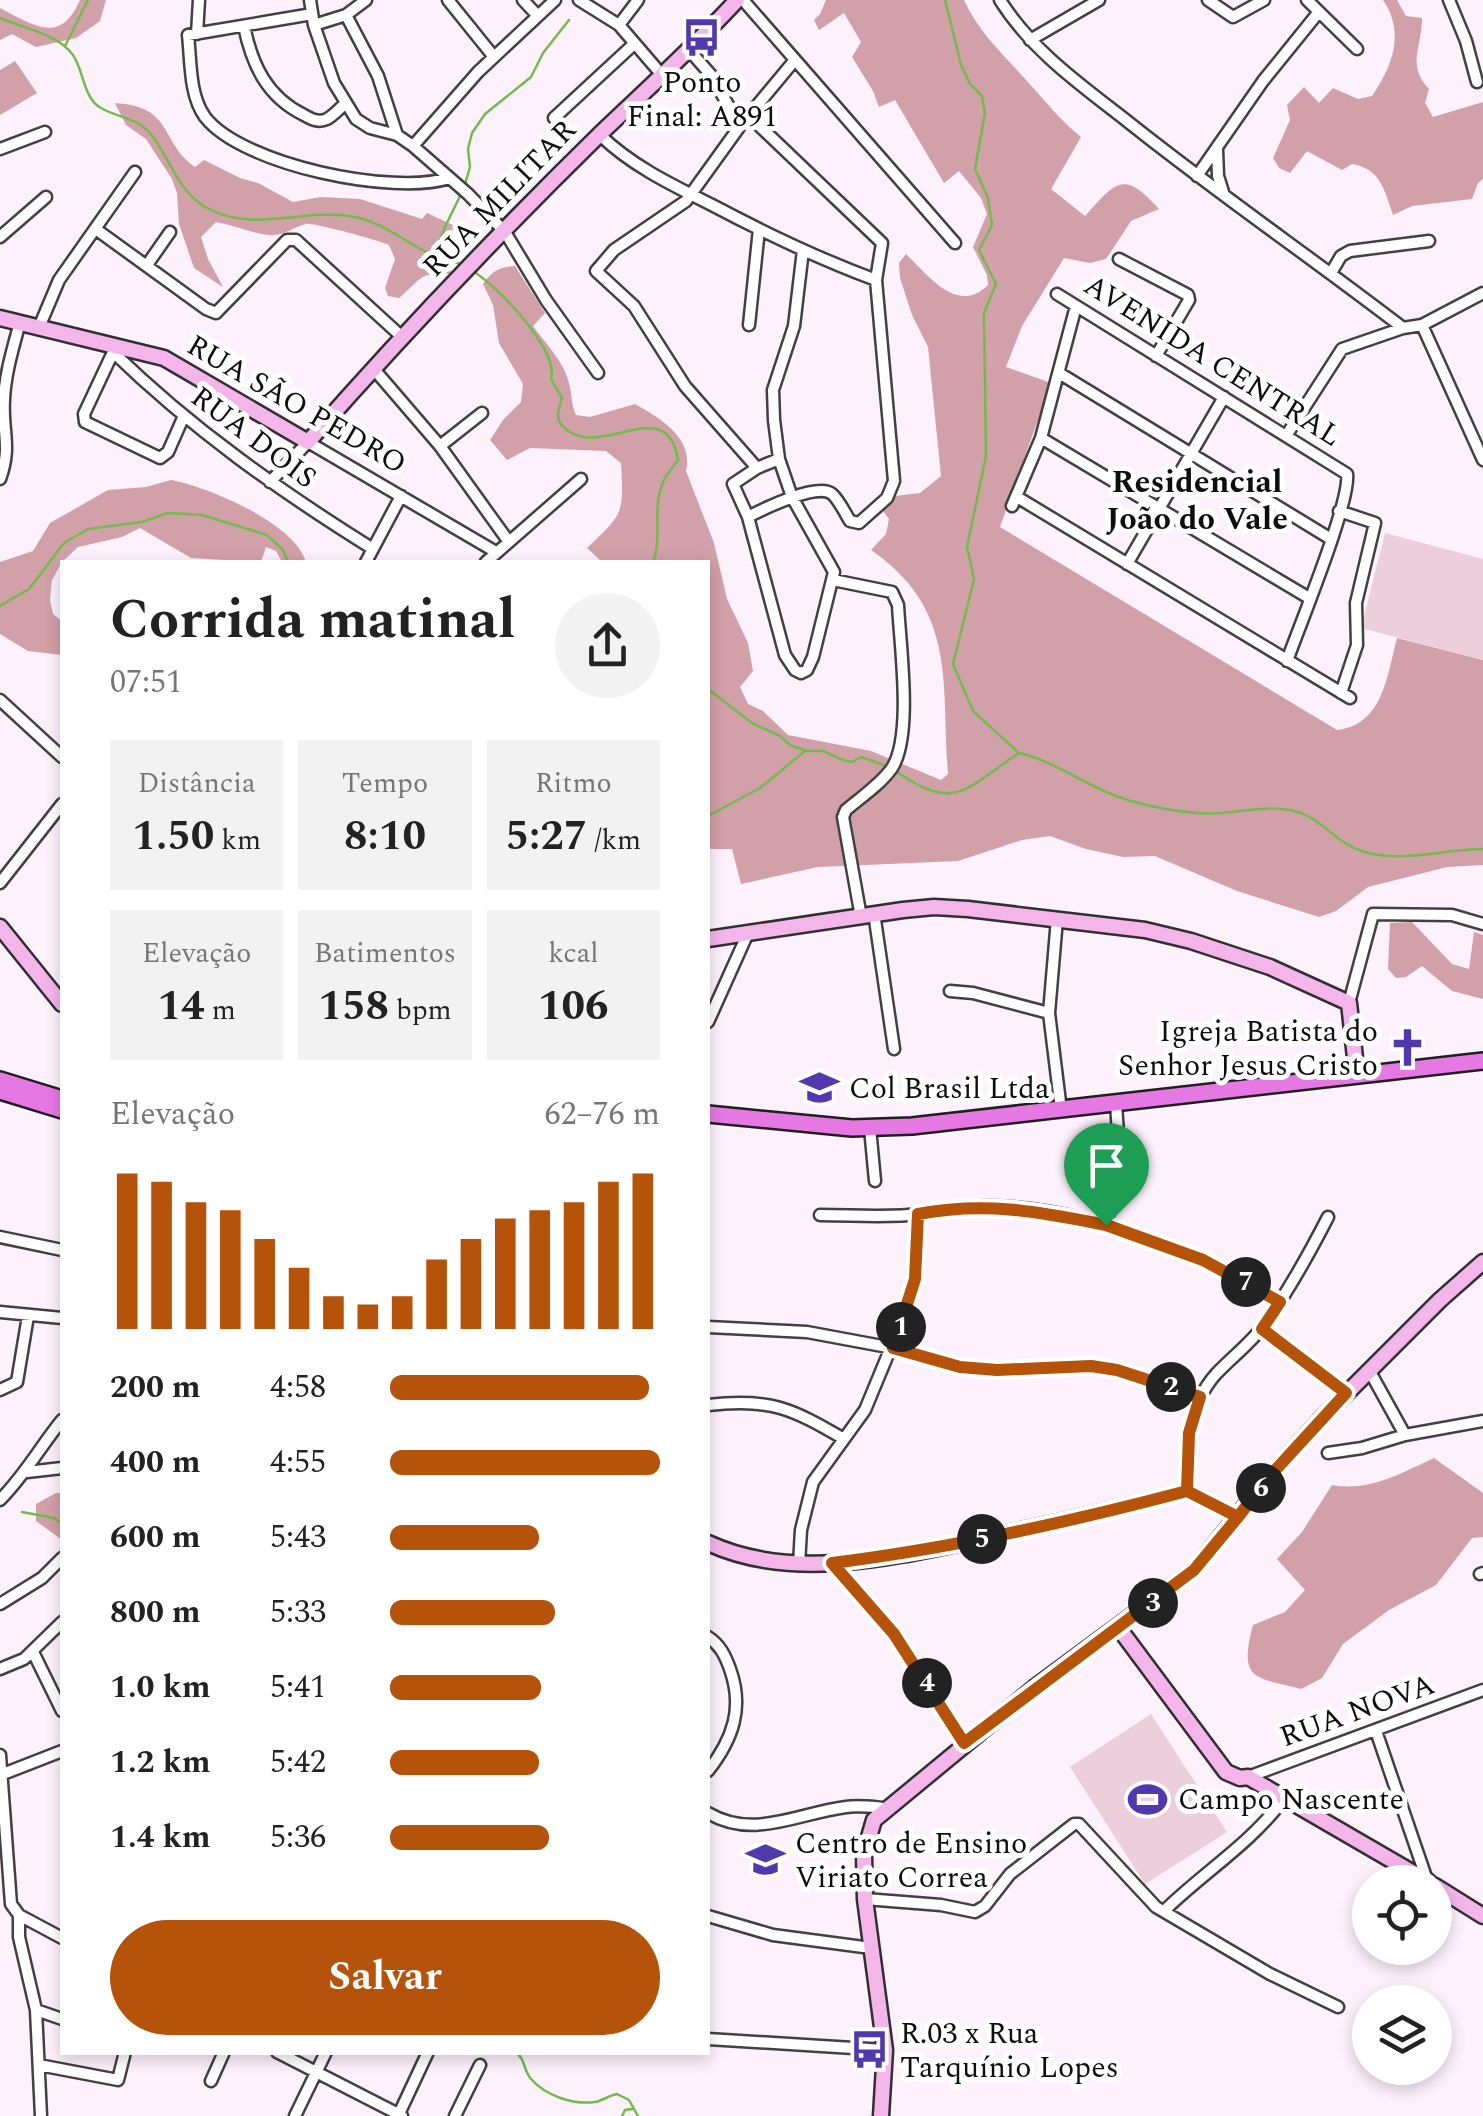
<!DOCTYPE html>
<html lang="pt">
<meta charset="utf-8">
<style>
:root{--surface:#fff;--page:#f2f2f2;--text:#222;--muted:#767676;--accent:#b45309}
body{margin:0;font-family:Spectral,serif;background:var(--page);color:var(--text);height:100vh;display:flex;flex-direction:column;font-size:38px;white-space:nowrap}
*{box-sizing:border-box;margin:0}
p{font-size:32px;color:var(--muted)}
.icon{flex:none;width:55px;height:55px;fill:none;stroke:currentColor;stroke-width:2;stroke-linecap:round;stroke-linejoin:round}
.map{position:relative;flex:1;overflow:hidden}
.panel{position:absolute;left:60px;top:560px;width:650px;height:1495px;display:flex;flex-direction:column;background:var(--surface);border-radius:0px;box-shadow:0 5px 15px #0003}
.panel>*{flex:none}
.fabs{position:absolute;left:1352px;top:1865px;display:grid;gap:20px}
.fabs a{display:grid;place-items:center;width:100px;height:100px;border-radius:50%;background:var(--surface);box-shadow:0 5px 15px #0003;font-size:50px}
.pin{position:absolute;display:grid;place-items:center;width:85px;height:85px;color:#fff;margin:-102px -42px;border-radius:50% 50% 50% 0;rotate:-45deg;box-shadow:0 0 10px #0007}
.pin .icon{rotate:45deg}
.km{position:absolute;width:50px;height:50px;margin:-25px;border-radius:50%;background:#222;color:#fff;font-size:28px;line-height:50px;text-align:center}
.round{display:grid;place-items:center;flex:none;width:105px;height:105px;border-radius:52px;background:var(--page)}
.head{display:flex;align-items:center;justify-content:space-between;height:170px;padding:0 50px}
h1{font-size:55px;font-weight:700;line-height:75px}
.figures{display:grid;grid-template-columns:repeat(3,1fr);gap:15px;height:170px;padding:10px 50px}
.figures div{display:grid;align-content:center;border-radius:0px;background:var(--page);text-align:center}
.figures b{font-size:42px;font-weight:700}
.figures small{font-size:28px;font-weight:400}
.figures p{font-size:28px}
.chart{height:280px;padding:20px 50px}
.chart p{display:flex;justify-content:space-between}
.chart svg{width:100%;height:180px;margin-top:10px;stroke:var(--accent);stroke-width:6}
.button{display:flex;gap:20px;margin-top:auto;padding:20px 50px}
.button a{flex:1;height:115px;border-radius:60px;background:var(--accent);color:#fff;font-size:40px;font-weight:700;line-height:115px;text-align:center}
ul{padding:0 50px;list-style:none;font-size:32px}
li{display:grid;grid-template-columns:160px 120px 1fr;align-items:center;height:75px}
li i{height:25px;border-radius:12px;background:var(--accent)}
.map>svg:first-child{display:block}
.forest{fill:#d2a0a9}
.pitch{fill:#eccfda}
.lines{fill:none;stroke-linecap:round;stroke-linejoin:round}
.stream{stroke:#72bb4c;stroke-width:2.5}
.street-casing{stroke:#414141;stroke-width:15}
.secondary-casing{stroke:#303030;stroke-width:19}
.primary-casing{stroke:#1f1f1f;stroke-width:20}
.street{stroke:#fff;stroke-width:10}
.secondary{stroke:#f4b5eb;stroke-width:14}
.primary{stroke:#e678e4;stroke-width:15}
.route-casing{stroke:#fff;stroke-width:20}
.route{stroke:#b45309;stroke-width:12}
.labels{text-anchor:middle;stroke-width:10;stroke-linejoin:round;paint-order:stroke}
.poi-label{font-size:30px;fill:#0e0e0e;stroke:#fff;text-anchor:start}
.street-label{font-size:30px;fill:#0e0e0e;stroke:#fff}
.neighbourhood-label{font-size:32px;font-weight:bold;fill:#0e0e0e;stroke:#fff}
</style>
<div class="map">
<svg width="1483" height="2116" viewBox="0 0 1483 2116">
<rect width="100%" height="100%" fill="#fdf1fc"/>
<path class="forest" d="M80 0H106L100 21 76 38 36 47 12 34 0 40V8C35 26 60 45 80 0Z
M826 0H964C979 33 1003 54 1027 81 1045 101 1060 120 1081 137L1051 189 1085 216C1116 182 1123 169 1159 209L1131 221 1106 259 1090 263 1064 258 1022 326 1006 367 1051 383 1000 527 1337 730C1383 725 1387 676 1397 638L1483 660V865L1447 867 1368 887 1336 911 1319 917 1237 891 1155 856 1123 857 1086 849 1050 836 1022 840 958 861 818 867 741 884 732 849H708V562H602L587 548C623 514 624 514 621 463L606 451 530 448 507 460 490 440 503 420 521 402 523 384 499 343 493 305 483 284C492 271 499 267 515 266L545 313 533 326C546 344 564 362 569 383 572 394 571 404 576 415L590 417 635 404C660 418 694 438 686 471L714 543 727 599 748 643 753 671 740 687 748 704 763 711 788 735 871 751 941 780 948 774C941 683 958 610 871 550L886 534 889 519 882 510 895 496 920 493 941 476 928 347 912 315 900 278 899 263 906 254C927 274 957 316 988 285L987 275 973 247 987 214 981 198 959 171 944 183 895 100 879 107 873 91 852 57 861 42 844 13 819 30 814 20 820 14Z
M1383 0H1397L1406 16 1422 18C1422 48 1406 64 1429 89L1425 103 1433 117 1483 102V179L1478 183 1472 199 1412 206 1393 215C1384 190 1381 169 1352 164L1342 170 1307 151 1290 173 1279 168 1273 158 1290 120 1287 105 1304 87 1319 103 1333 88 1358 99 1372 96C1393 66 1405 32 1383 0Z
M15 61 37 93 0 115V70Z
M115 103C174 106 160 143 195 167L204 160 240 178 258 183 293 202 321 197 360 199 422 219 427 213 455 226 446 243 451 274C418 271 421 280 399 298L388 296 385 288 395 259 389 245C381 241 312 222 306 224 293 227 285 236 269 235 251 233 234 225 216 222L201 237 208 259 223 287 194 268 179 224 177 193 172 179 146 139 126 125Z
M171 480C208 487 295 523 306 562H282L276 551 266 547 261 562 191 558 140 528 122 537 78 547 62 562 52 580 50 600 53 614 62 621V655L28 651 0 634V562L33 551 50 523 108 490 146 487Z
M1412 922 1452 964 1469 969 1474 932 1483 935V999L1452 991 1422 966 1406 977 1396 978 1388 969 1390 923Z
M1434 1458 1483 1493V1537L1472 1538 1436 1585 1389 1610 1343 1644 1322 1678 1301 1689C1255 1677 1238 1681 1253 1625L1285 1612 1305 1590 1277 1559 1302 1532 1332 1485C1370 1492 1401 1473 1434 1458Z
M56 1493H62V1540L36 1521V1504Z"/>
<path class="pitch" d="M1385 533 1483 559V660L1361 628Z
M1151 1714 1227 1832 1145 1884 1070 1767Z"/>
<g class="lines">
<path class="stream" d="M945 0 961 65 970 84 982 96 985 113 975 169 988 198 992 225 979 250 996 284 984 313 986 456 967 547 974 579 953 664 973 711 1019 753
M0 18C24 29 57 33 73 55 84 71 83 98 101 108 120 119 139 117 153 137 171 161 179 193 207 208 253 233 301 209 349 216 374 219 396 235 417 247 430 255 446 258 460 264
M65 46 88 0
M465 184 470 167 468 149 472 133 485 114 531 77 543 53 569 20
M436 253 444 229 462 192
M471 270C496 284 560 351 551 379L562 398C557 413 554 422 570 432 605 455 668 394 678 460 674 466 667 473 664 480 651 506 663 537 653 562
M0 606 29 589 64 543 88 529 142 522 168 513 202 515 267 535 283 550 288 562
M708 689 752 723 780 736 790 745 806 751H823L843 760 852 762 861 757 887 766
M894 770C957 814 965 788 1019 753 1059 762 1091 790 1131 801 1160 809 1192 815 1222 813 1245 811 1267 806 1290 810 1321 815 1334 843 1362 851 1401 864 1443 849 1483 849
M708 816 760 788 805 751
M22 1512 54 1518 62 1524
M516 2052C526 2060 523 2070 531 2079 546 2096 573 2105 595 2102 602 2101 610 2095 617 2094L629 2100 638 2116
M622 2116 625 2110 632 2109"/>
<defs>
<path id="street" d="M310 0 314 25 334 83 356 119 370 128 397 135 413 146 468 194 505 232 546 300 598 373
M448 0 494 57
M523 0 537 15
M579 0 619 25 662 75
M743 0 955 243
M1000 0C1032 51 1081 85 1127 121 1217 193 1312 258 1403 328
M1208 0 1233 17 1264 0
M1307 0 1357 49
M1449 0 1466 41 1477 82
M312 14 188 35C191 61 189 95 205 117 242 165 394 196 449 178
M346 15 378 76 397 135
M314 25 346 15 366 0
M619 25 638 0
M244 26C252 65 267 97 304 115 311 119 318 123 327 119 333 116 340 108 345 104
M197 34 199 0
M1030 40 1099 0
M690 51 711 75 740 126
M554 118 634 44
M600 135C632 166 672 185 712 205 765 233 819 259 876 280
M413 146 478 72 555 0
M0 149 45 132
M1217 150 1218 176 1223 192
M1197 176 1263 81 1318 13
M97 230 206 309 216 313 287 240H296L402 337
M0 237 46 197
M1119 259 1188 295 1189 300 1156 356
M147 265 170 232
M1331 273 1341 256 1350 251 1429 241
M1057 294 1347 474C1351 501 1299 627 1287 661
M40 325 59 280 135 172
M749 325 759 229
M1422 325 1483 460
M115 348 84 414 85 422 160 458 168 452 183 418
M113 352C192 429 280 491 373 549
M373 368 440 446 509 542
M1059 373 1331 539
M1286 436 1342 349 1403 328 1422 325 1483 293
M1041 438 1309 598
M440 446 482 413
M779 459 757 468 733 484 748 517 785 655 795 670 801 673 807 670 813 657 834 572 792 497 779 459 774 420 773 390 794 326 803 250
M757 468 685 386 634 306 596 271 614 250 686 201 740 126 794 61
M0 479C12 447 2 431 4 400 5 374 13 348 20 322
M270 482 308 442 496 552
M1017 497 1350 698
M1012 506 1041 438 1076 306
M1339 511 1375 523 1356 603 1357 645 1341 693
M748 517C763 509 818 482 832 494 839 500 845 513 850 521L859 523 887 498 894 481 876 280 882 243 749 116
M366 562 401 496
M486 562 581 479
M1127 564 1224 397
M833 580 892 592 898 605C900 646 913 735 892 768 880 785 861 797 846 810L843 817 861 917
M0 700 62 757
M0 883 62 804
M874 913 894 1049
M1057 919 1049 1013 1060 1102
M950 991 973 993 1049 1013
M1349 1003 1373 914 1452 915 1483 924
M708 1022 748 933
M870 1128 875 1181
M820 1215C853 1215 888 1218 920 1214 944 1211 966 1206 989 1206 1093 1208 1192 1252 1280 1302
M1106 1225 1120 1166 1116 1103
M0 1237 62 1250
M0 1312 62 1318
M708 1327 807 1332 893 1348 960 1367 997 1370 1091 1366 1143 1377 1200 1397
M1261 1329 1346 1393
M1369 1370 1405 1435
M0 1390 17 1382 28 1316
M708 1405C770 1398 791 1408 844 1439
M1328 1453 1362 1448 1405 1435 1483 1421
M27 1472 62 1468
M1187 1491C1185 1451 1188 1405 1216 1374 1232 1357 1251 1343 1265 1324 1289 1290 1309 1254 1328 1217
M0 1500C25 1475 40 1447 62 1420
M831 1563 894 1634 965 1743
M799 1564 801 1530 813 1482 865 1410 911 1299 918 1214
M1480 1574 1483 1573
M0 1604 42 1578 62 1558
M708 1637C720 1645 725 1655 730 1669 744 1708 733 1739 708 1771
M33 1652 62 1711
M0 1669 24 1659 62 1622
M1376 1731 1427 1880
M0 1755 11 1904 19 1915V1937L36 2010 41 2116
M3 1774 62 1751
M1248 1777 1483 1690
M708 1813C754 1840 798 1813 846 1807 858 1805 872 1807 885 1808
M865 1899 941 1905 975 1912 985 1906 1010 1874 1074 1824H1079L1156 1907 1270 1974 1338 2007
M1164 1911C1204 1872 1250 1844 1283 1800
M19 1915 62 1938
M708 1916 773 1935 871 1948
M36 2010 62 2019
M708 2039 885 2050
M277 2052 402 2116
M39 2065 118 2080 125 2052
M211 2081 224 2052
M295 2116 326 2052
M398 2116 428 2052
M455 2116 480 2065"/>
<path id="secondary" d="M0 318 164 358 308 442C402 335 500 232 601 133 647 89 694 47 737 0
M0 927 62 1004
M708 939 903 910 934 907 968 909 1145 930 1191 941 1270 967 1349 1003 1356 1067
M708 1543C797 1584 902 1555 993 1536 1058 1523 1122 1508 1187 1491L1238 1517
M1118 1627 1226 1772 1240 1778 1248 1777 1429 1882
M1435 1886 1483 1916
M881 2116 885 2050 865 1899 864 1854 874 1820 1034 1688 1194 1570 1268 1478 1323 1417 1440 1300 1483 1262"/>
<path id="primary" d="M0 1080 62 1099
M0 1091 62 1110
M708 1114 852 1128 912 1126 1483 1061"/>
</defs>
<use href="#street" class="street-casing"/>
<use href="#secondary" class="secondary-casing"/>
<use href="#primary" class="primary-casing"/>
<use href="#street" class="street"/>
<use href="#secondary" class="secondary"/>
<use href="#primary" class="primary"/>
</g>
<g class="lines">
<defs>
<path id="route" d="M1106 1225C1039 1212 987 1201 918 1214L915 1279 893 1348 960 1367 997 1370 1091 1366 1117 1370 1200 1397 1189 1433 1187 1491 1238 1517 1194 1570 964 1743 894 1634 832 1563C952 1548 1070 1522 1187 1491L1238 1517 1268 1478 1346 1393 1262 1329 1280 1302 1203 1260 1106 1225"/>
</defs>
<use href="#route" class="route-casing"/>
<use href="#route" class="route"/>
</g>
<defs>
<symbol id="bus-bare" viewBox="-9 -9 18 18"><path d="M-5-6H5V4H4V6H2V4H-2V6H-4V4H-5ZM-3.5-4V0h7V-4ZM-3.5 1.2v1.5H-2V1.2ZM2 1.2v1.5H3.5V1.2Z" fill="#5138ac" stroke="#fff" stroke-width="2.5" paint-order="stroke"/></symbol>
<symbol id="church-bare" viewBox="-9 -9 18 18"><path d="M-1.2-6h2.4v3.5h3.3v2.4h-3.3V6h-2.4V-.1h-3.3v-2.4h3.3Z" fill="#5138ac" stroke="#fff" stroke-width="2.5" paint-order="stroke"/></symbol>
<symbol id="school-bare" viewBox="-9 -9 18 18"><path d="M0-5L7-2L0 1L-7-2ZM-4 1L0 2.5L4 1V4Q0 6-4 4Z" fill="#5138ac" stroke="#fff" stroke-width="2.5" paint-order="stroke"/></symbol>
<symbol id="stadium-bare" viewBox="-9 -9 18 18"><path d="M0-5a6.5 5 0 1 0 0 10a6.5 5 0 1 0 0-10ZM-3.5-1.8h7v3.6h-7Z" fill="#5138ac" stroke="#fff" stroke-width="2.5" paint-order="stroke"/></symbol>
</defs>
<g fill-rule="evenodd">
<use href="#bus-bare" x="674" y="10" width="55" height="55"/>
<use href="#church-bare" x="1380" y="1020" width="55" height="55"/>
<use href="#school-bare" x="792" y="1060" width="55" height="55"/>
<use href="#stadium-bare" x="1120" y="1772" width="55" height="55"/>
<use href="#school-bare" x="738" y="1832" width="55" height="55"/>
<use href="#bus-bare" x="842" y="2022" width="55" height="55"/>
</g>
<g class="labels">
<g class="poi-label">
<text x="702" y="92" text-anchor="middle">Ponto<tspan x="702" dy="34">Final: A891</tspan></text>
<text x="1378" y="1041" text-anchor="end">Igreja Batista do<tspan x="1378" dy="34">Senhor Jesus Cristo</tspan></text>
<text x="849" y="1098">Col Brasil Ltda</text>
<text x="1178" y="1809">Campo Nascente</text>
<text x="795" y="1853">Centro de Ensino<tspan x="795" dy="34">Viriato Correa</tspan></text>
<text x="900" y="2043">R.03 x Rua<tspan x="900" dy="34">Tarquínio Lopes</tspan></text>
</g>
<g class="street-label">
<text transform="translate(499 198) rotate(-46)" y="10">RUA MILITAR</text>
<text transform="translate(1213 360) rotate(32)" y="10">AVENIDA CENTRAL</text>
<text transform="translate(297 404) rotate(30)" y="10">RUA SÃO PEDRO</text>
<text transform="translate(254 437) rotate(37)" y="10">RUA DOIS</text>
<text transform="translate(1357 1710) rotate(-20)" y="10">RUA NOVA</text>
</g>
<g class="neighbourhood-label">
<text x="1197" y="492">Residencial<tspan x="1197" dy="37">João do Vale</tspan></text>
</g>
</g>
</svg>
<div class="fabs">
<a><svg class="icon" aria-label="locate" viewBox="0 0 24 24"><circle cx="12" cy="12" r="6"/><path d="M12 2v4M12 18v4M2 12h4M18 12h4"/></svg></a>
<a><svg class="icon" aria-label="layers" viewBox="0 0 24 24"><path d="M12 4l9 5-9 5-9-5zM3 14l9 5 9-5"/></svg></a>
</div>
<div class="pin" style="left:1106px;top:1225px;background:#1e9e55"><svg class="icon" aria-label="arrive" viewBox="0 0 24 24"><path d="M6 21V4h12l-3 4 3 4H6"/></svg></div>
<b class="km" style="left:901px;top:1327px">1</b>
<b class="km" style="left:1171px;top:1387px">2</b>
<b class="km" style="left:1153px;top:1603px">3</b>
<b class="km" style="left:927px;top:1683px">4</b>
<b class="km" style="left:982px;top:1539px">5</b>
<b class="km" style="left:1261px;top:1488px">6</b>
<b class="km" style="left:1246px;top:1282px">7</b>
<section class="panel">
<div class="head"><div><h1>Corrida matinal</h1><p>07:51</p></div><a class="round"><svg class="icon" aria-label="share" viewBox="0 0 24 24"><path d="M12 15V3M7 8l5-5 5 5M5 13v7h14v-7"/></svg></a></div>
<div class="figures">
<div><p>Distância</p><b>1.50<small> km</small></b></div>
<div><p>Tempo</p><b>8:10</b></div>
<div><p>Ritmo</p><b>5:27<small> /km</small></b></div>
</div>
<div class="figures">
<div><p>Elevação</p><b>14<small> m</small></b></div>
<div><p>Batimentos</p><b>158<small> bpm</small></b></div>
<div><p>kcal</p><b>106</b></div>
</div>
<div class="chart"><p><span>Elevação</span>62–76 m</p>
<svg viewBox="0 0 160 44" preserveAspectRatio="none"><path d="M5 44V6M15 44V8M25 44V13M35 44V15M45 44V22M55 44V29M65 44V36M75 44V38M85 44V36M95 44V27M105 44V22M115 44V17M125 44V15M135 44V13M145 44V8M155 44V6"/></svg>
</div>
<ul>
<li><b>200 m</b>4:58<i style="width:96%"></i></li>
<li><b>400 m</b>4:55<i style="width:100%"></i></li>
<li><b>600 m</b>5:43<i style="width:55%"></i></li>
<li><b>800 m</b>5:33<i style="width:61%"></i></li>
<li><b>1.0 km</b>5:41<i style="width:56%"></i></li>
<li><b>1.2 km</b>5:42<i style="width:55%"></i></li>
<li><b>1.4 km</b>5:36<i style="width:59%"></i></li>
</ul>
<div class="button"><a>Salvar</a></div>
</section>
</div>
